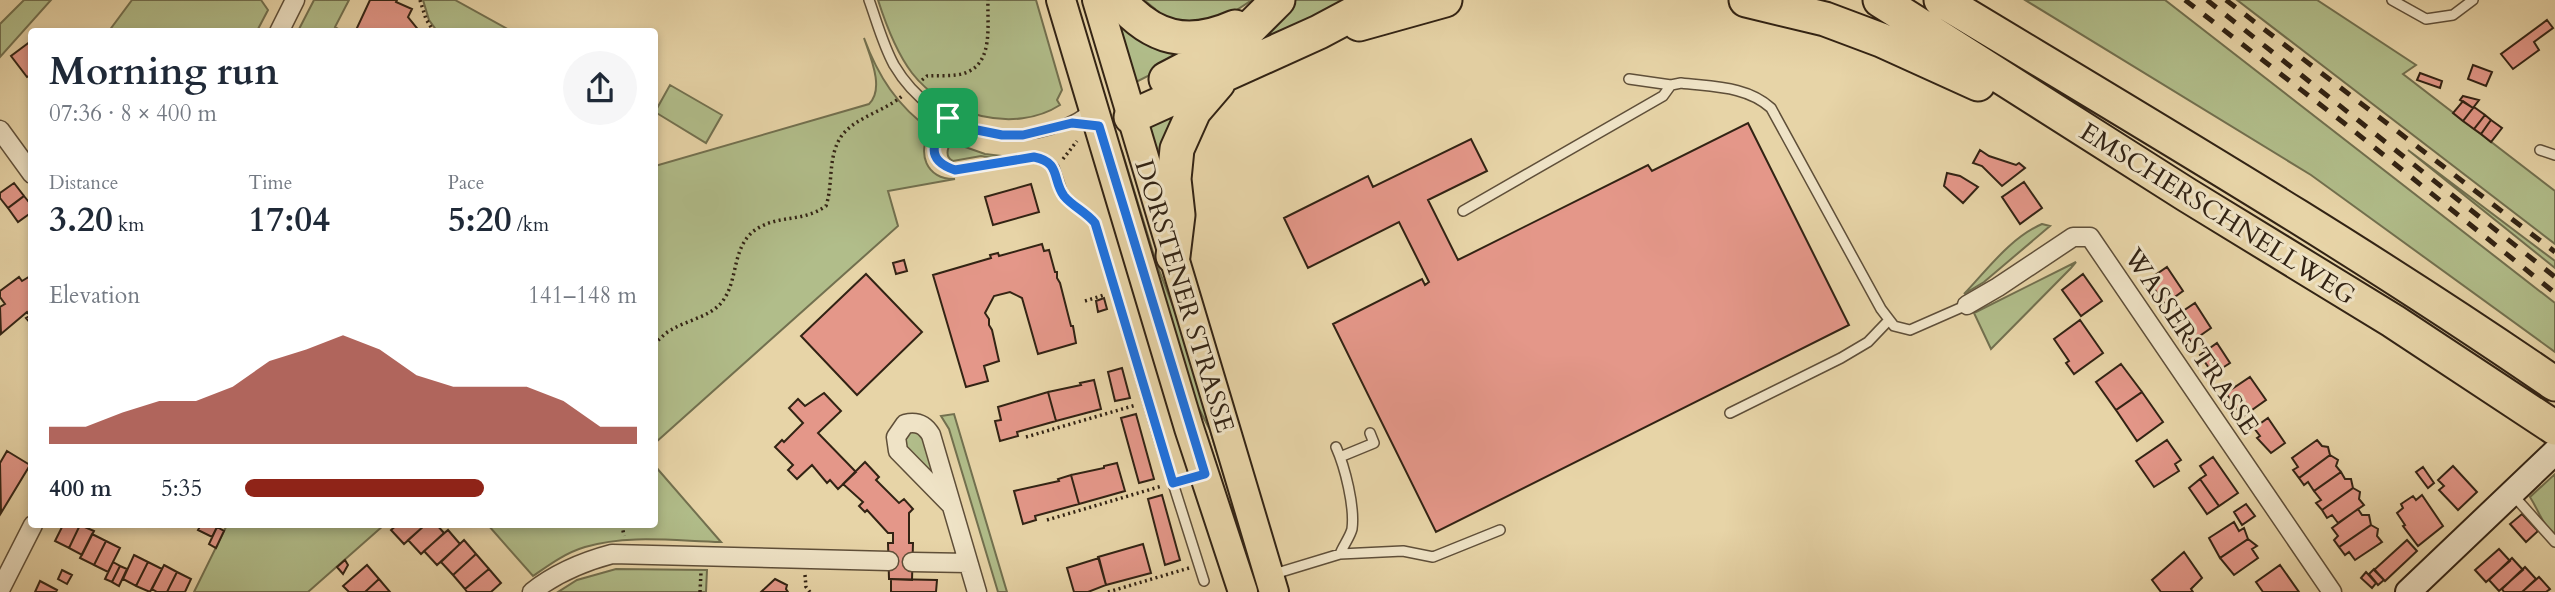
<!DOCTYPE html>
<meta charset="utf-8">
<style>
:root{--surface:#fff;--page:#f6f6f7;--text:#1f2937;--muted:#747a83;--accent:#8f2418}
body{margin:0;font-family:Cardo,serif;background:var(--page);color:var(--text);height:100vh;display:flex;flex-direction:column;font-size:26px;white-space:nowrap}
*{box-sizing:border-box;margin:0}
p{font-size:23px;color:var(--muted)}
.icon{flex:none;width:38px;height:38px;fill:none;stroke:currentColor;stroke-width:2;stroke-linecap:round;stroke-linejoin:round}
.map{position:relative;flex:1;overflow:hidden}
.sheet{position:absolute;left:28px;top:28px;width:630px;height:500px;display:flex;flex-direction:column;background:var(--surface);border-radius:7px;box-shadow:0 4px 10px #0003}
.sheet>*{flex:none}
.pin{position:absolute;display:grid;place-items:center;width:60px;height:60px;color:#fff;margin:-30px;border-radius:14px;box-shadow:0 4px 10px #0006}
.round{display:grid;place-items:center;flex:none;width:74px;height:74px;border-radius:37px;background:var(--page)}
.headline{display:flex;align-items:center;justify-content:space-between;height:119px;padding:0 21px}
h1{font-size:38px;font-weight:700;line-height:52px}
.figures{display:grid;grid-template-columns:repeat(3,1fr);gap:10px;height:119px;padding:7px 21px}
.figures div{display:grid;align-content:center}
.figures b{font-size:35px;font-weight:700}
.figures small{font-size:19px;font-weight:400}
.figures p{font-size:19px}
.chart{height:196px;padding:14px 21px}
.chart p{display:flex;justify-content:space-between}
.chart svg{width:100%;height:126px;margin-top:7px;fill:var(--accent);opacity:.7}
ul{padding:0 21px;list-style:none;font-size:23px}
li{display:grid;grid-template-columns:112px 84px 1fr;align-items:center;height:52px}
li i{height:18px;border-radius:9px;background:var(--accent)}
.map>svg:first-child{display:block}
.green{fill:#b1bd8a;stroke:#72704f;stroke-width:2}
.building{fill:#e49789;stroke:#322314;stroke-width:2}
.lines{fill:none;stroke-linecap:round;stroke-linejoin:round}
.service-casing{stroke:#5f4f39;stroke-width:12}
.minor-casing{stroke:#5f4f39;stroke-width:21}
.secondary-casing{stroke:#322314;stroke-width:28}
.primary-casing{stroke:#322314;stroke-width:32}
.motorway-casing{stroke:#322314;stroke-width:37}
.path{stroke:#322314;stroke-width:3.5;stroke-dasharray:2 3.5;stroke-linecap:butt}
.service{stroke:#efe3c6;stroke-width:9}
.minor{stroke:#efe3c6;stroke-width:18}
.secondary{stroke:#efe3c6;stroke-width:24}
.primary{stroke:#e7d4a7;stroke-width:28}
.motorway{stroke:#e7d4a7;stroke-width:33}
.rail{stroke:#322314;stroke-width:5;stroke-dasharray:12 12;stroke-linecap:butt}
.route-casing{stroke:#fff;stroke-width:14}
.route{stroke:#1a73e8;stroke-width:9}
.labels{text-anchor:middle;stroke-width:6;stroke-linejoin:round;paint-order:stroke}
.street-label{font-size:26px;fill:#322314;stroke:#efe3c6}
</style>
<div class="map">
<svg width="2555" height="592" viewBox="0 0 2555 592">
<rect width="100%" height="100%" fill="#e7d4a7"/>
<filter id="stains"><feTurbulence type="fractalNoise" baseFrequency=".00286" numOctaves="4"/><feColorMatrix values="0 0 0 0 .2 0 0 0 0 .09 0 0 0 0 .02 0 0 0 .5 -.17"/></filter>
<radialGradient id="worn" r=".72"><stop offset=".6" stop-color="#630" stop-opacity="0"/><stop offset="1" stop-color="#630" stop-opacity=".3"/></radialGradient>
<path class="green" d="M24 0H51L0 57V24Z
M132 0H261L268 10 257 31H109Z
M314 0H349L335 27 342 31H298Z
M423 0H455L511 31H437L429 20Z
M878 0H1036L1062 90 1057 100 1060 105C1015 134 945 116 912 73 896 52 886 25 878 0Z
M1144 0H1252L1229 15 1187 23 1152 13 1155 9Z
M1293 0H1362L1180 81Z
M2025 0H2165L2555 303V352L2311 175Z
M2237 0H2317L2416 65 2403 74 2555 191V244Z
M1114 6 1192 46 1152 74 1136 82 1133 80Z
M864 38C878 76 897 106 931 130 916 152 926 180 955 179L888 191 898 226 655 443V166L869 104C885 89 870 56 864 38Z
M670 85 722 115 706 143 655 112Z
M1188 102 1168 184 1146 124Z
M951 142 985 154 1010 157 999 159 981 156 953 161C945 157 947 149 951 142Z
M2408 150 2555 261V268Z
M1122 151 1156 262 1189 348 1244 541 1210 430 1195 401 1119 152Z
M2042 224 2050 226 1984 282 1964 294C1987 270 2010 238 2042 224Z
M2076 262 2071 268 1991 349 1974 313Z
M954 414 1007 592H998L949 429 941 416Z
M910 431H916L924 438 932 470 929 472 905 448 903 440Z
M655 466 721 542C676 541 628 534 585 547 565 553 549 565 533 576L488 525H654Z
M2555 474V537C2541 522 2540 513 2530 497Z
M227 525H384L308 592H194Z
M616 569 707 570 706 592H558L577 580Z"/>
<path class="building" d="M370 0H397L396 2 412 9 408 17 420 32 356 30Z
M2547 20 2553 28 2534 42 2539 50 2513 69 2501 54Z
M31 41 29 44 32 48V74L27 77 11 56Z
M2473 65 2492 72 2486 86 2468 79Z
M2420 73 2442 81 2440 88 2417 80Z
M2463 96 2479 100 2473 108 2460 100Z
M2463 101 2473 108 2463 121 2453 113Z
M2474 107 2485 115 2474 129 2463 121Z
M2485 115 2491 120 2481 134 2474 129Z
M2491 120 2502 128 2491 142 2481 134Z
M1748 123 1849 325 1436 532 1333 324 1422 279 1425 285 1429 282 1399 222 1308 268 1284 218 1368 176 1373 187 1471 139 1487 171 1428 200 1458 260 1648 165 1652 171Z
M1980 150 1989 156 2016 165 2019 163 2025 168 2002 186 1982 166 1973 163Z
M1947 173 1960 176 1978 187 1963 203 1944 186Z
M2024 182 2042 208 2020 224 2002 197Z
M14 183 24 196 8 208 0 198V193Z
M1031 184 1039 212 993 225 985 197Z
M24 196 32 206V212L18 222 8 208Z
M1042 244 1044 251 1049 250 1055 272H1057V278L1060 283 1071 326H1073L1076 343 1038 354 1022 298 1010 292 994 296 985 313 989 319V325L992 330 999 361 984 366 988 381 966 387 933 275 991 258 990 255 998 253 999 256Z
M904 260 907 271 896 274 893 263Z
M2167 267 2183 291 2165 304 2148 280Z
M866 274 922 332 857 395 801 336Z
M2083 274 2102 301 2081 316 2062 290Z
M32 275V325L26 318 30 316 27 312 1 334 0 307 5 304 0 297V291L19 277 22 281Z
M1104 298 1107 309 1098 312 1096 301Z
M2195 303 2211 328 2191 342 2174 317Z
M2080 320 2103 353 2074 374 2066 363 2069 361 2054 339Z
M2217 343 2230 363 2213 374 2200 355Z
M2121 364 2142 392 2116 410 2096 382Z
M1122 368 1130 398 1115 401 1108 372Z
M2250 377 2266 400 2242 417 2226 393Z
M1094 380 1101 409 1056 421 1048 392 1081 385 1080 383Z
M1048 392 1056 421 1017 432 1018 436 1000 441 995 421 1001 420 998 407Z
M2142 392 2163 422 2137 441 2116 410Z
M824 393 841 411 818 433 856 472 838 489 830 480 827 483 812 465 797 479 788 470 793 465 775 447 782 440 784 442 803 423 789 408 798 399 805 406Z
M1136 414 1154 479 1139 483 1121 418Z
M2268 418 2285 443 2271 453 2257 438 2260 436 2254 428Z
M2167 440 2181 460 2175 464 2179 471 2154 487 2136 461Z
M2317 440 2322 446 2328 447 2330 455 2299 478 2293 470 2298 467 2292 458Z
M7 451 30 465 1 513 0 463Z
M2330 455 2338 460 2336 466 2341 472 2314 491 2308 482 2304 485 2299 478Z
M2213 457 2238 493 2219 506 2200 479 2206 475 2200 466Z
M865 462 879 477 876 480 899 503 904 499 913 509 909 513V543H913L912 580 889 579 888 543H893V533H888L867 510 865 512 859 506 863 502 843 484Z
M1117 463 1125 491 1079 504 1071 475 1104 468V466Z
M2453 466 2477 492 2458 510 2439 490 2444 486 2438 480Z
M2423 467 2434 483 2428 488 2416 472Z
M2341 472 2345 479H2351L2353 488 2322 510 2316 503 2321 500 2314 491Z
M1071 475 1079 504 1035 516 1036 520 1023 524 1014 491 1059 481 1058 479Z
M2200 479 2219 506 2207 514 2189 488Z
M2353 488 2360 492 2359 499 2364 505 2338 523 2332 515 2327 518 2322 510Z
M1162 495 1180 560 1165 565 1148 499Z
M2422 495 2443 526 2418 546 2403 526 2405 525 2397 513 2403 508 2401 504 2413 496 2416 500Z
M2246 504 2255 516 2242 525 2234 512Z
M2358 509 2362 515H2369L2371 525 2339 547 2334 540 2338 536 2332 528Z
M2522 514 2538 531 2526 542 2510 524Z
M2234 522 2239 531 2244 528 2248 539 2220 558 2209 538Z
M63 525H80L69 548 55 541Z
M80 525 94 531 82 555 69 548Z
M201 525H218L212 537 198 530Z
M397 525H425L404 544 391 530Z
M425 525H437L444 533 421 554 408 540Z
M2371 525 2378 529 2377 536 2382 542 2355 560 2349 552 2345 555 2339 547Z
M217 527 224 531 216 548 209 544Z
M448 530 460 544 437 565 424 551Z
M92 534 106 541 94 565 80 558Z
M2248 539 2257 546 2252 549 2258 558 2234 575 2220 558Z
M464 540 476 554 453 575 441 562Z
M2407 540 2417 551 2385 581 2374 570Z
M106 541 120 548 108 572 94 565Z
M1143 544 1151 573 1106 585 1098 557Z
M2499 549 2510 561 2486 582 2475 570Z
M2184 552 2202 578 2191 589 2193 592H2161L2152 580Z
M476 554 489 569 465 589 453 575Z
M134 555 148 562 136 586 123 579Z
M1099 558 1106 585 1088 592H1074L1067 568Z
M2512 558 2523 570 2499 591 2489 580Z
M345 560 348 565 343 574 337 567Z
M113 562 120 566 112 582 105 579Z
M148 562 162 569 150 592 136 586Z
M164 565 177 572 167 592H157L152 589Z
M367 565 379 579 365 592H349L343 586Z
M2280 565 2299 592H2263L2256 582Z
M120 566 127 569 119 586 112 582Z
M2525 567 2536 579 2522 592H2504L2502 589Z
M489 569 501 583 491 592H467L465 589Z
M2374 569 2384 580 2378 585 2369 574Z
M62 570 72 575 67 584 58 579Z
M177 572 191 579 185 592H167Z
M2366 572 2376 583 2372 588 2361 578Z
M2539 577 2550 589 2546 592H2522Z
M379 579 390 592H365Z
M775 579 787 585 786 589 788 592H761Z
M891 579 937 580 936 592H891Z
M40 581 57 590 56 592H35Z"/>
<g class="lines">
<defs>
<path id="service" d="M869 0C877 22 883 45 894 65 934 133 1025 158 1089 110
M2392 0 2426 19 2453 15 2473 0
M1629 79 1671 85 1681 83C1713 87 1747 86 1771 108L1881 309 1894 326 1910 330 1967 305
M948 118C935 140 922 160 955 170L1034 157 1048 162 1054 168 1063 195 1095 223 1158 436 1204 581
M2540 150 2555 155
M1463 211 1663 96 1671 85
M1730 413 1841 358 1868 342 1889 320
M1336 447C1345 467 1355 507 1352 529 1350 537 1343 546 1340 554L1403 551 1433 557 1500 530
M1340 457 1374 443 1370 433
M2513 495 2555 542
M1271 575 1340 554"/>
<path id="minor" d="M279 32 295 0
M0 130 32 174
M1967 305 1998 287 2073 237H2090L2332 592
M950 504 898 451 896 437 905 424C918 421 925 425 931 435L977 592
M912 562 968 563
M0 590 33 525
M532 592C556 573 582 562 612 554L889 561"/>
<path id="secondary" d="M2408 592 2555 452"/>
<path id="primary" d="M1061 0 1189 428 1243 592
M1097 0 1274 592"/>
<path id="motorway" d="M1119 0C1152 39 1188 48 1235 27
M1746 0 1825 19 1881 40 1978 84
M1880 0 2187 195 2393 321 2555 428
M1941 0C2148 125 2356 247 2555 384
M1359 24 1445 0
M1166 79 1229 46 1242 36 1278 0
M1131 117 1319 32 1366 7 1384 0
M1173 256 1178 215 1174 179 1177 149 1194 111 1218 83"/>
</defs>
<use href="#service" class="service-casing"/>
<use href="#minor" class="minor-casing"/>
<use href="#secondary" class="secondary-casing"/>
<use href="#primary" class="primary-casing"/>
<use href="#motorway" class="motorway-casing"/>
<path class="path" d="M420 0 426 19 434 32
M922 80 927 76C939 75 954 77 965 73 994 63 987 25 988 0
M1063 159 1077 141
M1085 301 1104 295
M654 344C660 339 665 333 671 330 687 320 710 317 722 302 740 279 730 243 760 227 782 215 803 222 826 206 833 185 828 160 839 140 851 118 884 112 902 96
M1026 437 1136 405
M1047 520 1162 486
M622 525 624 536
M805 575 806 587 810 592
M700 592 701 572
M1108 592 1189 568"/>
<use href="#service" class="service"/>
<use href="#minor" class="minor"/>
<use href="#secondary" class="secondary"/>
<use href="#primary" class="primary"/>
<use href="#motorway" class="motorway"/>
<path class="rail" d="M2185 0 2344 123 2555 293
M2207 0 2555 277
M2226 0 2555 252"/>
</g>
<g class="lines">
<defs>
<path id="route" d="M948 118 967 128 1002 135H1023L1072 123 1099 126 1205 474 1173 483 1095 223C1086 212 1072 206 1064 196 1052 180 1061 162 1034 157L955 170C922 159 935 140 948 118Z"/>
</defs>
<use href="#route" class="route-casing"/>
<use href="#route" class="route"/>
</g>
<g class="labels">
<g class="street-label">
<text transform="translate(2218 213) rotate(32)" y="9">EMSCHERSCHNELLWEG</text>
<text transform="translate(1185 296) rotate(73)" y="9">DORSTENER STRASSE</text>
<text transform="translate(2192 341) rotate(56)" y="9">WASSERSTRASSE</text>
</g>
</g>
<rect width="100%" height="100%" filter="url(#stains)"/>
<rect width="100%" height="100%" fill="url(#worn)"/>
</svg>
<div class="pin" style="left:948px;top:118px;background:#1e9e55"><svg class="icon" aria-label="arrive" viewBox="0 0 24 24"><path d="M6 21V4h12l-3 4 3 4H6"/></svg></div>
<section class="sheet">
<div class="headline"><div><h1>Morning run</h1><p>07:36 · 8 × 400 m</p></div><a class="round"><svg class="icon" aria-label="share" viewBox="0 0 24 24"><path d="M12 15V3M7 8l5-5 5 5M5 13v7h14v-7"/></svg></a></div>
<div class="figures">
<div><p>Distance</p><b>3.20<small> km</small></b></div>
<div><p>Time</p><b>17:04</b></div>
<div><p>Pace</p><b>5:20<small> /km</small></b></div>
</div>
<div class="chart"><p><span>Elevation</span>141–148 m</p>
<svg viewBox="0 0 160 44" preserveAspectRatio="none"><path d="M0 44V38L10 38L20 33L30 29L40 29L50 24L60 15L70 11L80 6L90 11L100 20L110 24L120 24L130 24L140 29L150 38L160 38V44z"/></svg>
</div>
<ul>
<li><b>400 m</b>5:35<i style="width:61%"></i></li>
</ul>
</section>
</div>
